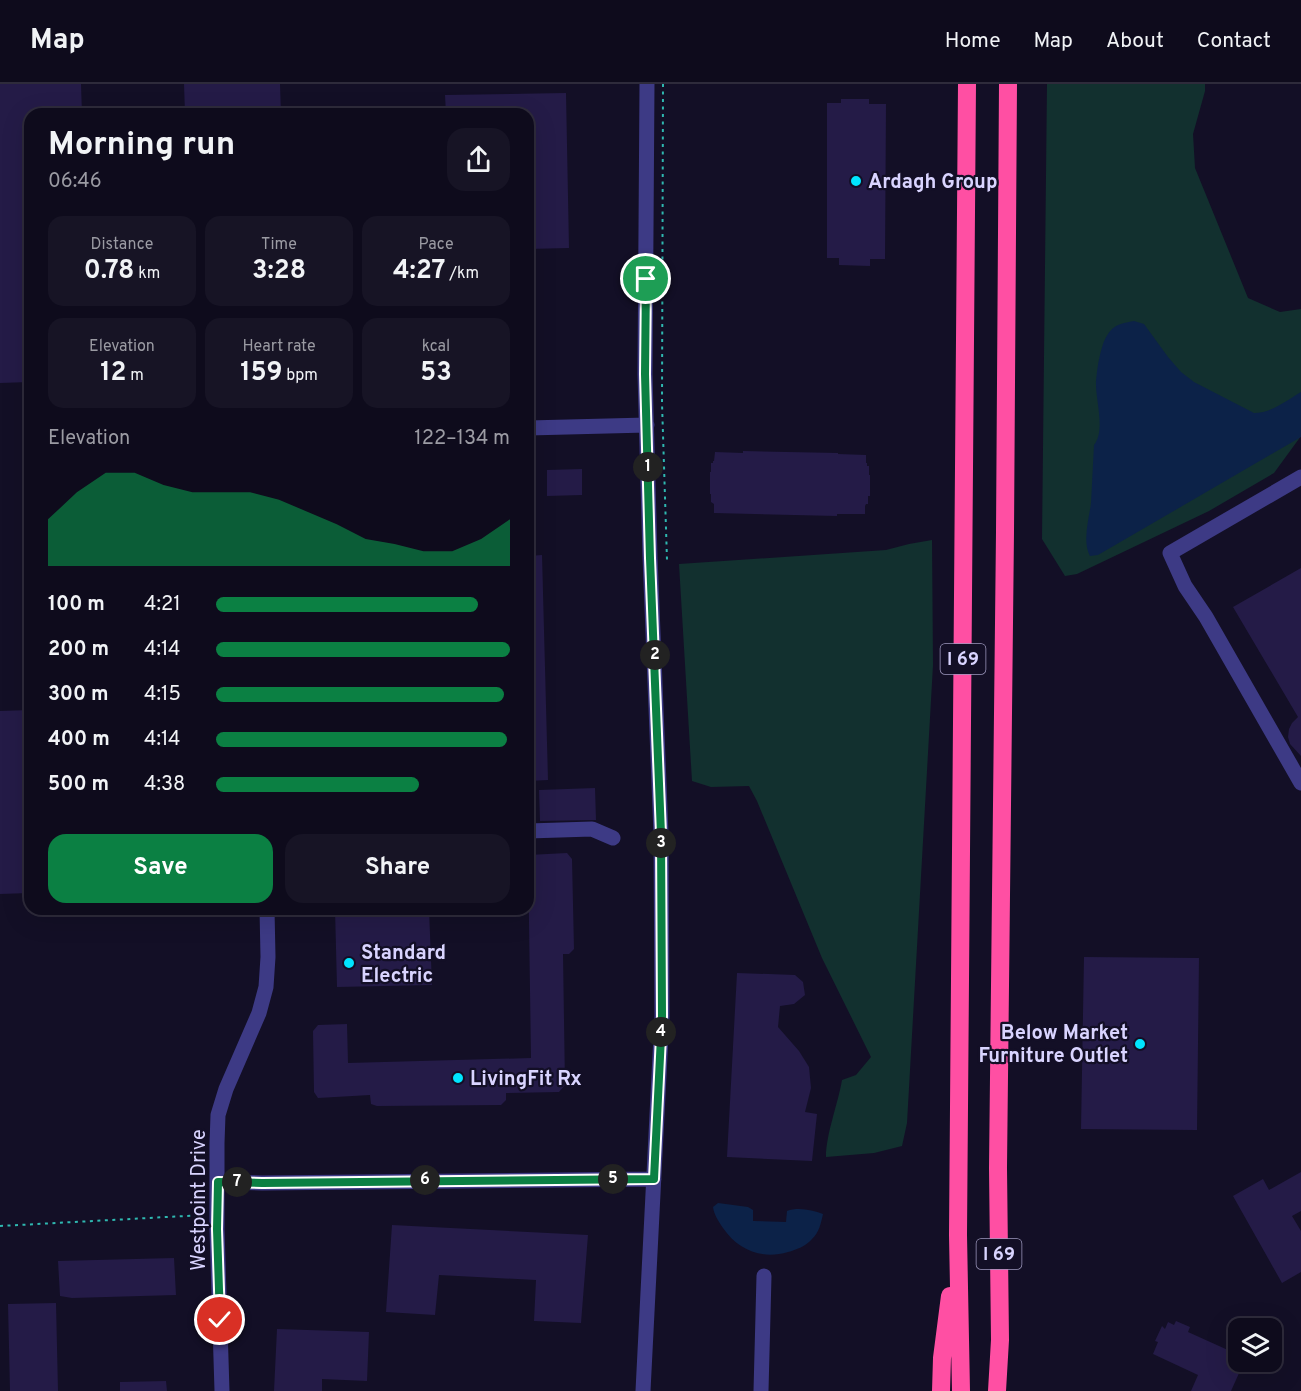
<!DOCTYPE html>
<meta charset="utf-8">
<style>
:root{--surface:#0e0b1c;--page:#171425;--text:#f1f3f6;--muted:#9b9ba3;--line:#2e2b3b;--accent:#0b8043}
body{margin:0;font-family:Overpass,sans-serif;background:var(--page);color:var(--text);height:100vh;display:flex;flex-direction:column;font-size:22px;white-space:nowrap}
*{box-sizing:border-box;margin:0}
p{font-size:20px;color:var(--muted)}
.icon{flex:none;width:33px;height:33px;fill:none;stroke:currentColor;stroke-width:2;stroke-linecap:round;stroke-linejoin:round}
.map{position:relative;flex:1;overflow:hidden}
.sheet{position:absolute;left:24px;top:24px;width:510px;height:807px;display:flex;flex-direction:column;background:var(--surface);border-radius:18px;box-shadow:0 6px 24px #0002,0 0 0 2px var(--line)}
.sheet>*{flex:none}
.fabs{position:absolute;left:1228px;top:1234px;display:grid;gap:12px}
.fabs a{display:grid;place-items:center;width:54px;height:54px;border-radius:12px;background:var(--surface);box-shadow:0 6px 24px #0002,0 0 0 2px var(--line);font-size:30px}
.pin{position:absolute;display:grid;place-items:center;width:51px;height:51px;color:#fff;margin:-26px;border:3px solid #fff;border-radius:50%;box-shadow:0 2px 6px #0007}
.km{position:absolute;width:30px;height:30px;margin:-15px;border-radius:50%;background:#222;color:#fff;font-size:16px;line-height:30px;text-align:center}
.round{display:grid;place-items:center;flex:none;width:63px;height:63px;border-radius:18px;background:var(--page)}
.headline{display:flex;align-items:center;justify-content:space-between;height:102px;padding:0 24px}
h1{font-size:33px;font-weight:700;line-height:45px}
.stats{display:grid;grid-template-columns:repeat(3,1fr);gap:9px;height:102px;padding:6px 24px}
.stats div{display:grid;align-content:center;border-radius:15px;background:var(--page);text-align:center}
.stats b{font-size:26px;font-weight:700}
.stats small{font-size:16px;font-weight:400}
.stats p{font-size:16px}
.chart{height:168px;padding:12px 24px}
.chart p{display:flex;justify-content:space-between}
.chart svg{width:100%;height:108px;margin-top:6px;fill:var(--accent);opacity:.7}
.primary-button{display:flex;gap:12px;margin-top:auto;padding:12px 24px}
.primary-button a{flex:1;height:69px;border-radius:18px;background:var(--accent);color:#fff;font-size:24px;font-weight:700;line-height:69px;text-align:center}
.primary-button a+a{background:var(--page);color:var(--text)}
ul{padding:0 24px;list-style:none;font-size:20px}
li{display:grid;grid-template-columns:96px 72px 1fr;align-items:center;height:45px}
li i{height:15px;border-radius:8px;background:var(--accent)}
header{display:flex;align-items:center;gap:36px;box-sizing:border-box;height:84px;padding:0 30px;background:var(--surface);border-bottom:2px solid var(--line)}
header strong{font-size:28px}
nav{display:flex;gap:33px;margin-inline-start:auto;font-size:21px}
.map>svg:first-child{display:block}
.green{fill:#12302f}
.water{fill:#0c2248}
.building{fill:#241b47}
.lines{fill:none;stroke-linecap:round;stroke-linejoin:round}
.path{stroke:#2fb8b0;stroke-width:2;stroke-dasharray:3 4.5;stroke-linecap:butt}
.minor{stroke:#3d3a85;stroke-width:15}
.highway{stroke:#ff4fa3;stroke-width:18}
.route-casing{stroke:#fff;stroke-width:12}
.route{stroke:#0b8043;stroke-width:8}
.poi-dot{fill:#00e5ff;stroke:#130f26;stroke-width:2}
.labels{text-anchor:middle;stroke-width:4.5;stroke-linejoin:round;paint-order:stroke}
.shield{fill:#130f26;stroke:#9e99be;stroke-width:1.5}
.shield-label{font-size:18px;font-weight:bold;fill:#d9d4ff}
.poi-label{font-size:20px;font-weight:bold;fill:#d9d4ff;stroke:#130f26;text-anchor:start}
.street-label{font-size:20px;fill:#d9d4ff;stroke:#130f26}
</style>
<header>
<strong>Map</strong>
<nav><a>Home</a><a>Map</a><a>About</a><a>Contact</a></nav>
</header>
<div class="map">
<svg width="1301" height="1307" viewBox="0 0 1301 1307">
<rect width="100%" height="100%" fill="#130f26"/>
<path class="green" d="M1047 0H1205V7L1193 50 1195 84 1248 214 1280 228 1301 225V352L1274 389 1209 427 1077 490 1065 492 1042 455Z
M932 456 933 581 907 1039 902 1062 874 1069 826 1073C826 1050 838 1020 842 996L856 991 871 973 822 874 757 717 749 702 711 703 692 697 679 480 886 466 909 460Z"/>
<path class="water" d="M1134 237 1144 240 1168 273 1181 288 1194 298 1254 329C1271 329 1286 317 1301 308V353L1098 471 1090 472C1082 457 1089 435 1091 419 1092 400 1093 380 1094 361 1106 346 1095 315 1096 297 1097 285 1099 272 1103 260 1110 243 1116 240 1134 237Z
M718 1119 748 1123 753 1126V1137L786 1138 787 1127C798 1123 812 1126 823 1130 821 1139 819 1149 812 1155 806 1162 796 1166 788 1168 762 1176 738 1166 723 1144 719 1138 714 1131 713 1123Z"/>
<path class="building" d="M0 0H81L82 30H30V298L0 299Z
M184 0H280L281 30H185Z
M566 9 569 164 528 165V30H446L445 11Z
M841 15H869V20H886L885 175H870V182L839 181V174H827V19H841Z
M743 367 838 369V370L866 371V379H867V382H869V391H870V412H868V420H866L865 422V430H837V432L714 429V420L711 418V410H710V388H711V379H713V377H714L715 368 743 369Z
M582 385V411L547 412V386Z
M542 471 548 696 528 697V472Z
M1301 484V672L1290 660 1288 653 1289 645 1292 639 1298 633 1233 523Z
M30 626V809L0 810V627Z
M595 704 596 736 540 737 539 706Z
M567 769 572 775 574 865 569 870H563L565 1001 559 1008 506 1009V1016L501 1021 377 1022 371 1020 370 1011 318 1014 314 1008 313 947 318 941 347 940 348 979 531 974 528 771Z
M335 825H429L432 901 337 903Z
M1084 873 1199 874 1197 1046 1081 1045Z
M737 889 795 891 803 898 805 911 794 920 780 922 778 943 799 967 809 983 811 1004 805 1028 817 1030 812 1077 727 1073Z
M1301 1088V1127L1292 1132 1301 1147V1188L1282 1199 1233 1112 1263 1095 1269 1106Z
M392 1141 588 1151 581 1239 534 1237 536 1196 439 1191 435 1231 386 1228Z
M174 1174 176 1211 72 1214 60 1212 58 1177Z
M56 1219 58 1307H10L8 1220Z
M1176 1237 1190 1243 1188 1248 1239 1271V1278H1244L1231 1307H1191L1198 1291 1153 1270 1158 1258 1155 1257 1162 1242 1165 1245 1168 1238 1174 1241Z
M277 1245 369 1248 367 1297 322 1295V1307H274Z
M166 1297 167 1307H120V1298Z"/>
<g class="lines">
<path class="path" d="M663 0 662 319 667 476
M0 1142 204 1131"/>
<path class="minor" d="M528 344 647 341
M1301 393 1170 469 1185 502 1206 533 1301 699
M528 747 592 745 613 754
M218 1098 262 1099 654 1095
M222 1307 217 1145V1059L218 1031 226 1005 259 929 266 903 268 873 267 825
M643 1307 662 932 661 750 650 473 645 290 647 0
M761 1307 764 1192"/>
<path class="highway" d="M941 1307 942 1274 950 1212
M961 1307 958 1151 967 0
M997 1307 1000 1256 998 1084 1005 448 1008 0"/>
</g>
<g class="lines">
<defs>
<path id="route" d="M220 1236 217 1145 218 1098 262 1099 654 1095 662 932 661 750 650 474 645 290 646 195"/>
</defs>
<use href="#route" class="route-casing"/>
<use href="#route" class="route"/>
</g>
<g class="poi-dot">
<circle cx="856" cy="97" r="6"/>
<circle cx="349" cy="879" r="6"/>
<circle cx="1140" cy="960" r="6"/>
<circle cx="458" cy="994" r="6"/>
</g>
<g class="labels">
<g class="shield">
<rect x="940.5" y="560" width="45" height="30" rx="4.5"/>
<rect x="976.5" y="1155" width="45" height="30" rx="4.5"/>
</g>
<g class="shield-label">
<text x="963" y="581">I 69</text>
<text x="999" y="1176">I 69</text>
</g>
<g class="poi-label">
<text x="868" y="104">Ardagh Group</text>
<text x="361" y="875">Standard<tspan x="361" dy="23">Electric</tspan></text>
<text x="1128" y="955" text-anchor="end">Below Market<tspan x="1128" dy="23">Furniture Outlet</tspan></text>
<text x="470" y="1001">LivingFit Rx</text>
</g>
<g class="street-label">
<text transform="translate(198 1116) rotate(-90)" y="7">Westpoint Drive</text>
</g>
</g>
</svg>
<div class="fabs">
<a><svg class="icon" aria-label="layers" viewBox="0 0 24 24"><path d="M12 4l9 5-9 5-9-5zM3 14l9 5 9-5"/></svg></a>
</div>
<div class="pin" style="left:646px;top:195px;background:#1e9e55"><svg class="icon" aria-label="arrive" viewBox="0 0 24 24"><path d="M6 21V4h12l-3 4 3 4H6"/></svg></div>
<div class="pin" style="left:220px;top:1236px;background:#d93025"><svg class="icon" aria-label="check" viewBox="0 0 24 24"><path d="M5 12l5 5 9-10"/></svg></div>
<b class="km" style="left:648px;top:383px">1</b>
<b class="km" style="left:655px;top:571px">2</b>
<b class="km" style="left:661px;top:759px">3</b>
<b class="km" style="left:661px;top:948px">4</b>
<b class="km" style="left:613px;top:1095px">5</b>
<b class="km" style="left:425px;top:1096px">6</b>
<b class="km" style="left:237px;top:1098px">7</b>
<section class="sheet">
<div class="headline"><div><h1>Morning run</h1><p>06:46</p></div><a class="round"><svg class="icon" aria-label="share" viewBox="0 0 24 24"><path d="M12 15V3M7 8l5-5 5 5M5 13v7h14v-7"/></svg></a></div>
<div class="stats">
<div><p>Distance</p><b>0.78<small> km</small></b></div>
<div><p>Time</p><b>3:28</b></div>
<div><p>Pace</p><b>4:27<small> /km</small></b></div>
</div>
<div class="stats">
<div><p>Elevation</p><b>12<small> m</small></b></div>
<div><p>Heart rate</p><b>159<small> bpm</small></b></div>
<div><p>kcal</p><b>53</b></div>
</div>
<div class="chart"><p><span>Elevation</span>122–134 m</p>
<svg viewBox="0 0 160 44" preserveAspectRatio="none"><path d="M0 44V25L10 14L20 6L30 6L40 11L50 14L60 14L70 14L80 17L90 22L100 27L110 33L120 35L130 38L140 38L150 33L160 25V44z"/></svg>
</div>
<ul>
<li><b>100 m</b>4:21<i style="width:89%"></i></li>
<li><b>200 m</b>4:14<i style="width:100%"></i></li>
<li><b>300 m</b>4:15<i style="width:98%"></i></li>
<li><b>400 m</b>4:14<i style="width:99%"></i></li>
<li><b>500 m</b>4:38<i style="width:69%"></i></li>
</ul>
<div class="primary-button"><a>Save</a><a>Share</a></div>
</section>
</div>
